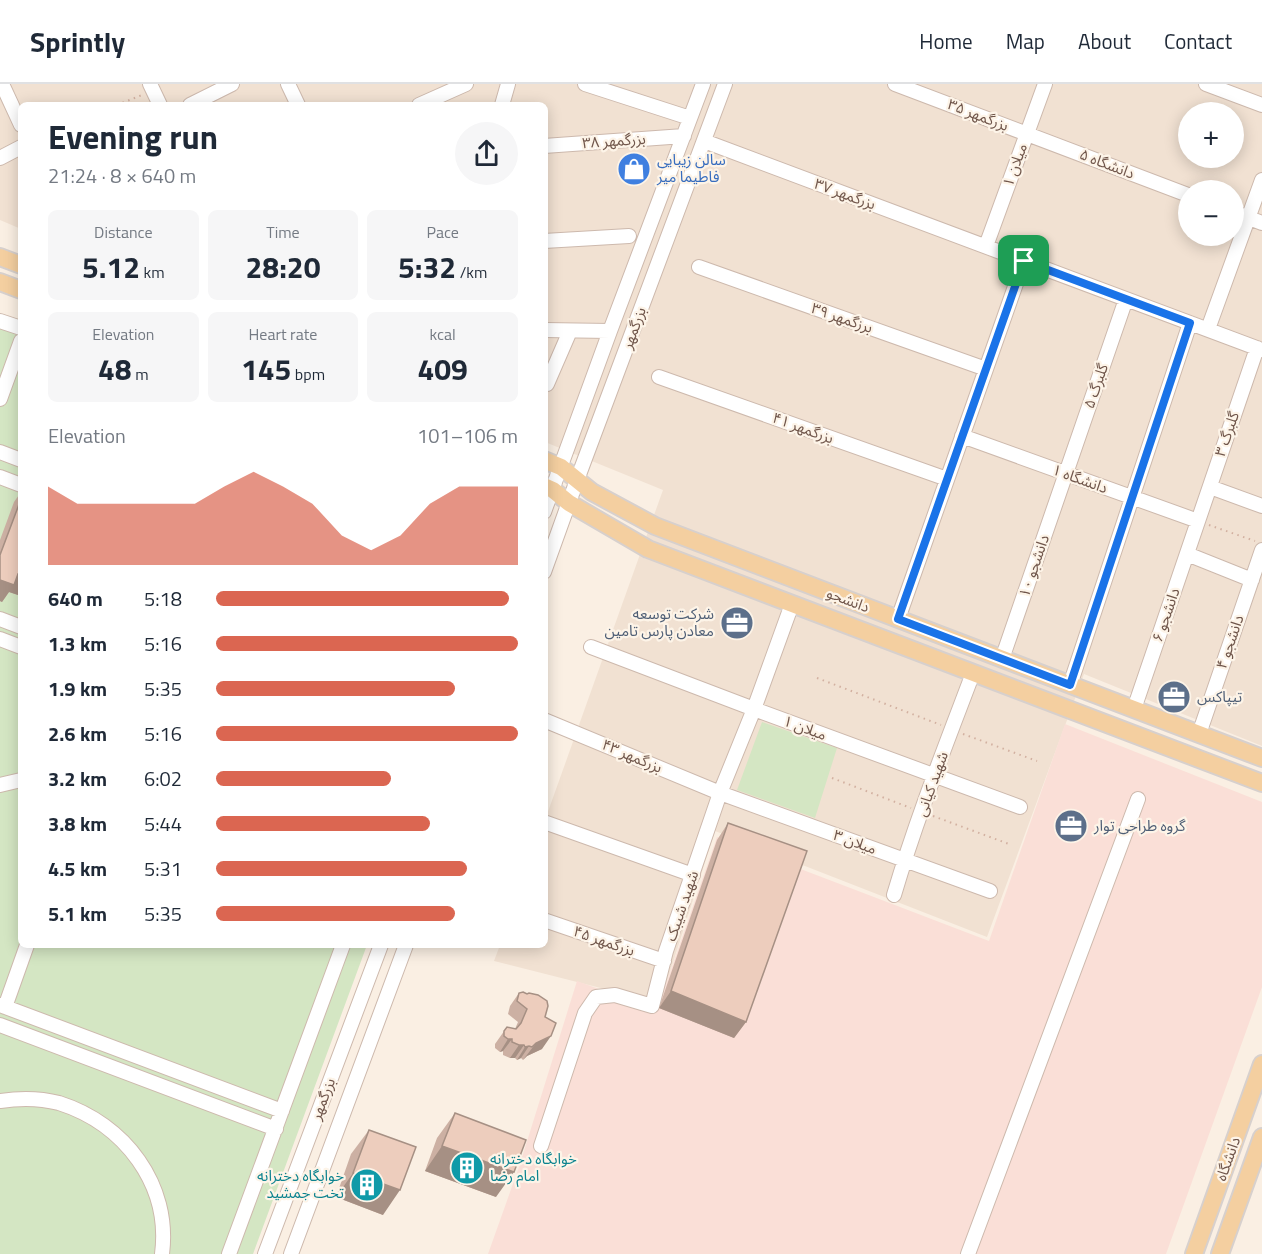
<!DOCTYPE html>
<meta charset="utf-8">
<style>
:root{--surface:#fff;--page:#f6f6f7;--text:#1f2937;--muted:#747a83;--line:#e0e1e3;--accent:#db6651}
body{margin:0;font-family:"Titillium Web","Noto Sans Arabic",sans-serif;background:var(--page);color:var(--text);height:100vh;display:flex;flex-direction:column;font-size:22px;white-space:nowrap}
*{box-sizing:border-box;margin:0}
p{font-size:20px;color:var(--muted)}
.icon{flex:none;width:33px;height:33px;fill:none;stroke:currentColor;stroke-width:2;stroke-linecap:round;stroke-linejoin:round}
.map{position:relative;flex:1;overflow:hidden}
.sheet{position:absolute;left:18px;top:18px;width:530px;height:846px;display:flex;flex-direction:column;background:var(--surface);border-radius:9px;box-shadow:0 3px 15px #0003}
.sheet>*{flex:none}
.fabs{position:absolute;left:1178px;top:18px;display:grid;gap:12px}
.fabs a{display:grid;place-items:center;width:66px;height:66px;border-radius:50%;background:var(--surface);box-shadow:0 3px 15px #0003;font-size:30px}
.pin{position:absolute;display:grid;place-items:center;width:51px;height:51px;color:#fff;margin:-26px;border-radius:12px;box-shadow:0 3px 9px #0006}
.round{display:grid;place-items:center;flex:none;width:63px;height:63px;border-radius:32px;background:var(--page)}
.overview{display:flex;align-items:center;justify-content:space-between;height:102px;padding:0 30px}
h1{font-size:33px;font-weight:700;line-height:45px}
.metrics{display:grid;grid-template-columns:repeat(3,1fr);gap:9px;height:102px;padding:6px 30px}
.metrics div{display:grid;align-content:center;border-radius:9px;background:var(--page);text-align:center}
.metrics b{font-size:30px;font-weight:700}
.metrics small{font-size:16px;font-weight:400}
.metrics p{font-size:16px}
.chart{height:168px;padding:12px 30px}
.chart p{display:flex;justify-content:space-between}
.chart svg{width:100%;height:108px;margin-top:6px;fill:var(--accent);opacity:.7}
ul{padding:0 30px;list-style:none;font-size:20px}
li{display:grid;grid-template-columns:96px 72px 1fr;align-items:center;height:45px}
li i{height:15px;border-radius:8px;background:var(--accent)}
header{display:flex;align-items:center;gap:36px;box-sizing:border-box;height:84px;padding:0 30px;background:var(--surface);border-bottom:2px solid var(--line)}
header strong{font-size:28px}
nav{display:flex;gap:33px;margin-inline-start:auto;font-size:21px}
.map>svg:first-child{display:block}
.residential{fill:#f1e1d2;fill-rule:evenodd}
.commercial{fill:#fadfd7}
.green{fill:#d4e6c3}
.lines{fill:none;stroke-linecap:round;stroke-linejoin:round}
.minor-casing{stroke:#cdb9ad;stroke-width:16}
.major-casing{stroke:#d7d0cd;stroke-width:20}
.path{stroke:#d2b0a0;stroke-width:2;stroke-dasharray:1.5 4.5;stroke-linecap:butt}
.minor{stroke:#fff;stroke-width:14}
.major{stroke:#f4cfa0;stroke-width:16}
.wall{fill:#ccb0a3}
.shaded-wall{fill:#a69084}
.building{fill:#edcdbd;stroke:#a69084;stroke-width:1.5}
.route-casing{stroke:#fff;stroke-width:12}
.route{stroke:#1a73e8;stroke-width:8}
.labels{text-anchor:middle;stroke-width:4.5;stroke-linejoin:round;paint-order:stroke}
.street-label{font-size:15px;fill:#70564b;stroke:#fdf4e8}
.shop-label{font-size:15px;fill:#366cbe;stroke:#fdf4e8;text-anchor:start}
.service-label{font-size:15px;fill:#4e5e75;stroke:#fdf4e8;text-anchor:start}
.culture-label{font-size:15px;fill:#0d838f;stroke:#fdf4e8;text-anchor:start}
</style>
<header>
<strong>Sprintly</strong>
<nav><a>Home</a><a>Map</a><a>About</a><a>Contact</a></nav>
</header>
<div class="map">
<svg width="1262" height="1170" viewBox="0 0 1262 1170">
<rect width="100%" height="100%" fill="#faefe3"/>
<path class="residential" d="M0 0H1262V662L1084 590 987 853 715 747 660 919 494 877 500 861H544L545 736 663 406 545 358 544 21H21V145L0 136ZM1188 28H1233V74H1188ZM1188 106H1233V152H1188Z"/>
<path class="commercial" d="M1065 640 1262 718V903L1166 1170H488L519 1083 577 897 657 926 717 753 989 857Z"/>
<path class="green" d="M0 232 21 239V861H367L253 1170H0Z
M762 638 837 664 815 734 737 706Z"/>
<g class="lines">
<defs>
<path id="minor" d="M2 0 21 41
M150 0 160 21
M288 0 298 21
M585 0 690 34
M895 0 1188 111
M1206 0 1262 21
M190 21 232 0
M419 21 466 0
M502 21 508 0
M704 57 1262 266
M544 62 684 52
M0 74 21 63
M1233 128 1262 139
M544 157 629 152
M986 162 1045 0
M699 183 986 285
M0 237 21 244
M1208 245 1262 96
M544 246 610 247
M659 293 947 395
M544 300H547L570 247
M0 315 21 257
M962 352 1198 437
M0 368 21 376
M0 393 21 401
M1210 403 1262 422
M544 428 610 247 703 0
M1187 470 1252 496
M544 488 577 396 725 0
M0 535 21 543
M898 535 1024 177
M0 555 21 563
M591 563 754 625 1020 723
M1002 575 1126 215
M1070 601 1190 239
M1134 625 1257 264
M544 636 720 709 990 807
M1199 650 1262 466
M0 701 21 696
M544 738 693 791
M894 811C916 736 945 663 973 589
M544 836 664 877
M0 921 282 1027
M5 923 27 861
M0 941 276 1045
M0 1017C19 1014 40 1014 59 1019 125 1040 171 1101 162 1170
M541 1062 585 929 596 913 615 911 652 922 666 867 720 709 754 625 792 520
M229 1170 343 861
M265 1170 381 861
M291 1170 406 861
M968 1170 1138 715"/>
<path id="major" d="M0 173 21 181
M0 198 21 206
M544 376 561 383 592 408 655 442 1262 674
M544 402 553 406 569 419 648 465 1262 699
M1194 1170 1262 980
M1220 1170 1262 1053"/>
</defs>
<use href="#minor" class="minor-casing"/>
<use href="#major" class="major-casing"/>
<path class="path" d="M117 21 142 11
M1209 441 1255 457
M817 594 941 641
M963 650 1037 677
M832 694 911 724
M933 732 1009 760"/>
<use href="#minor" class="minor"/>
<use href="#major" class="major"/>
</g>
<path class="wall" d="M21 408V512L9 508 2 518 0 517V456L14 418Z
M728 739 746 938 734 954 659 924 717 756Z
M519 909 545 933 542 965 527 972 523 976 521 974 517 976 515 974H510L503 971V967L500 968 495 964V960L507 943 515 945 518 938 508 930 510 922Z
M455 1029 496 1113 425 1087 437 1054Z
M369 1046 383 1131 336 1113 351 1070Z"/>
<path class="shaded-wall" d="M18 490 21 491V512L9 508 2 518 0 517V496Z
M671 907 746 938 734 954 659 924Z
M551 952 542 965 527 972 523 976 536 959Z
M508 955H512L503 967 500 968Z
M519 961H524L515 974H510Z
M529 962 521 974 517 976 525 963Z
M442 1062 514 1088 496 1113 425 1087Z
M353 1089 400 1106 383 1131 336 1113Z"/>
<path class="building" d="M21 415V491L18 490 14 501 0 496V471Z
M728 739 807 767 746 938 671 907Z
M523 908 527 910 529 909 538 911 547 917 548 922 545 933 556 939 551 952 536 959 532 963 529 962 525 963 524 961H519L512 958V955H508L504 952V947L507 943 516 945 521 939 527 925 517 917 519 909Z
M455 1029 526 1056 514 1088 442 1062Z
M369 1046 416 1063 400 1106 353 1089Z"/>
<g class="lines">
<defs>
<path id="route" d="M1024 177 1190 239 1070 601 898 535Z"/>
</defs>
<use href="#route" class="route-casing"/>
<use href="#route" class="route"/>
</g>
<defs>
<symbol id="shop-disc" viewBox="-11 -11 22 22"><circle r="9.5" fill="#3f7fe0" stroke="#fdf4e8"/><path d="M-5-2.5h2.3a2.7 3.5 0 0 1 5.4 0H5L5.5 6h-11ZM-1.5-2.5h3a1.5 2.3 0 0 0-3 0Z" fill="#fff"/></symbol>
<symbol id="office-disc" viewBox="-11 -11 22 22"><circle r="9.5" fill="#5c6f8a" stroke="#fdf4e8"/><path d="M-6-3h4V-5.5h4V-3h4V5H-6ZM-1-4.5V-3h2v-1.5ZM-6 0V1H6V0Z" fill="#fff"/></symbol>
<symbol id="building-disc" viewBox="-11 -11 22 22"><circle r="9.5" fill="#0f9aa8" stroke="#fdf4e8"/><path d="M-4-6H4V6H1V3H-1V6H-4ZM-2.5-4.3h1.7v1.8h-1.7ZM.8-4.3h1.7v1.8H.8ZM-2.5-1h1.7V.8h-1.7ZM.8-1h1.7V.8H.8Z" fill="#fff"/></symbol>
</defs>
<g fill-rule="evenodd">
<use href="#shop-disc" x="615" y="66" width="38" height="38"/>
<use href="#office-disc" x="718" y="520" width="38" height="38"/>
<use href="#office-disc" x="1155" y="594" width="38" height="38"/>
<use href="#office-disc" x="1052" y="723" width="38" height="38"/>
<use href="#building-disc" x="448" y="1065" width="38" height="38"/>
<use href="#building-disc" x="348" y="1082" width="38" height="38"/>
</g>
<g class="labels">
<g class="street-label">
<text transform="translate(978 31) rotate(21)" y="5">بزرگمهر ۳۵</text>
<text transform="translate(614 57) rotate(-4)" y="5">بزرگمهر ۳۸</text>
<text transform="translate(1107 80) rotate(21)" y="5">دانشگاه ۵</text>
<text transform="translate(1015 81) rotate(-70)" y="5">میلان ۱</text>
<text transform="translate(845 110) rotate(20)" y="5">بزرگمهر ۳۷</text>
<text transform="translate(842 234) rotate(19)" y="5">برزگمهر ۳۹</text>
<text transform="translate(634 244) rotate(-70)" y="5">بزرگمهر</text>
<text transform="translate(1096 302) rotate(-71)" y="5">گلبرگ ۵</text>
<text transform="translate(803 344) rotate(20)" y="5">بزرگمهر ۴۱</text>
<text transform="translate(1227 350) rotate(-71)" y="5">گلبرگ ۳</text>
<text transform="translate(1080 395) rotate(20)" y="5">دانشگاه ۱</text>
<text transform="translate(1034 482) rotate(-71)" y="5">دانشجو ۱۰</text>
<text transform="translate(848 516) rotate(21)" y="5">دانشجو</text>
<text transform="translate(1166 531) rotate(-71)" y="5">دانشجو ۶</text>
<text transform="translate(1230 558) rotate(-71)" y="5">دانشجو ۴</text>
<text transform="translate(805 644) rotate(20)" y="5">میلان ۱</text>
<text transform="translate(632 672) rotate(23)" y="5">بزرگمهر ۴۳</text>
<text transform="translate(932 700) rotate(-70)" y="5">شهید کیانی</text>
<text transform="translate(855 758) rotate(20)" y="5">میلان ۳</text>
<text transform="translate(682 822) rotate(-71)" y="5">شهید شیبک</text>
<text transform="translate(604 857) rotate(19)" y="5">بزرگمهر ۴۵</text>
<text transform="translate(323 1015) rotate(-69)" y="5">بزرگمهر</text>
<text transform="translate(1228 1075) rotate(-70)" y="5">دانشگاه</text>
</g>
<g class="shop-label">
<text x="657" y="81">سالن زیبایی<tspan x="657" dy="17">فاطیما میر</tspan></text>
</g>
<g class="service-label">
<text x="714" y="535" text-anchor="end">شرکت توسعه<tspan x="714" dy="17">معادن پارس تامین</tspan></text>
<text x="1197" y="618">تیپاکس</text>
<text x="1094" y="747">گروه طراحی توار</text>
</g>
<g class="culture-label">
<text x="490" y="1080">خوابگاه دخترانه<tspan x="490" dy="17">امام رضا</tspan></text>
<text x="344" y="1097" text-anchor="end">خوابگاه دخترانه<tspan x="344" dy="17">تخت جمشید</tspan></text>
</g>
</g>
</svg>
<div class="fabs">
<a>+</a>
<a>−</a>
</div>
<div class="pin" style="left:1024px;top:177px;background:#1e9e55"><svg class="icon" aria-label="arrive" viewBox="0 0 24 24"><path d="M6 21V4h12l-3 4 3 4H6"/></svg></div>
<section class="sheet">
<div class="overview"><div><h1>Evening run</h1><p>21:24 · 8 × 640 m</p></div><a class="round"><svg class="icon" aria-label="share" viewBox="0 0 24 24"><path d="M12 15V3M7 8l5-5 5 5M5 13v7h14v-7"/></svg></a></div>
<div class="metrics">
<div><p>Distance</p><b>5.12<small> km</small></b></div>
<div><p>Time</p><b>28:20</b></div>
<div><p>Pace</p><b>5:32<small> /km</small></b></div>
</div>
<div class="metrics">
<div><p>Elevation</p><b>48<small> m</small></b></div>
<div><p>Heart rate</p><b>145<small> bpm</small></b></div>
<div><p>kcal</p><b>409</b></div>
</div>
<div class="chart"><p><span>Elevation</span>101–106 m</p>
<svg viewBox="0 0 160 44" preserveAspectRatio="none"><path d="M0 44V12L10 19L20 19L30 19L40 19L50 19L60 12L70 6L80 12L90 19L100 32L110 38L120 32L130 19L140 12L150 12L160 12V44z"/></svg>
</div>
<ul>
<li><b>640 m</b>5:18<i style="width:97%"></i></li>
<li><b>1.3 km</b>5:16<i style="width:100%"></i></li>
<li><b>1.9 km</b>5:35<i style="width:79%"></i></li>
<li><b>2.6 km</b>5:16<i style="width:100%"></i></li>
<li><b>3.2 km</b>6:02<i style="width:58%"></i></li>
<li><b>3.8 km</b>5:44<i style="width:71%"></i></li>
<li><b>4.5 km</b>5:31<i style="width:83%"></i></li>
<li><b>5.1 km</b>5:35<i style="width:79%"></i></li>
</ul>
</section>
</div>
